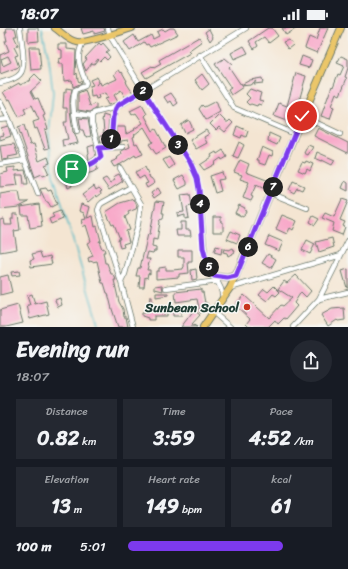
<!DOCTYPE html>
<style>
:root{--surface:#171b24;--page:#242831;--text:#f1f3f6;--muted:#9ea1a6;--accent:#7c3aed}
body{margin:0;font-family:Sriracha,sans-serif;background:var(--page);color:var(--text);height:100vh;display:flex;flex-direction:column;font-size:15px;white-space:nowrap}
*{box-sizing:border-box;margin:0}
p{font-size:13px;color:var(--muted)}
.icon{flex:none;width:22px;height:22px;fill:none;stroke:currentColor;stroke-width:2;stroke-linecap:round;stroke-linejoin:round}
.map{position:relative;height:299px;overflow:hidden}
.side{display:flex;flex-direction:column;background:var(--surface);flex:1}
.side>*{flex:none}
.pin{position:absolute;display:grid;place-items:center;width:34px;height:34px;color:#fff;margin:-17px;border:2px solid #fff;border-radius:50%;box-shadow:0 1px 4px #0007}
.km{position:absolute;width:20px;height:20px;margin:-10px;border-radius:50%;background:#222;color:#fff;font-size:11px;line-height:20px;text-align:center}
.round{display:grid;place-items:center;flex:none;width:42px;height:42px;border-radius:21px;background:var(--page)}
.overview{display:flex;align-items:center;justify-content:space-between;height:68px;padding:0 16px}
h1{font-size:22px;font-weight:700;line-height:30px}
.metrics{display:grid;grid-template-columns:repeat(3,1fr);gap:6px;height:68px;padding:4px 16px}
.metrics div{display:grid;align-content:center;border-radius:0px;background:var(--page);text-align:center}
.metrics b{font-size:20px;font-weight:700}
.metrics small{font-size:11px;font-weight:400}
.metrics p{font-size:11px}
ul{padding:0 16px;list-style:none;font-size:13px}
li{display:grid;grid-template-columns:64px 48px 1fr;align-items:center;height:30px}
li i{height:10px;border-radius:5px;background:var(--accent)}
.status{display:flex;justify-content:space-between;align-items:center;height:28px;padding:0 20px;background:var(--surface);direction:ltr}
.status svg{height:11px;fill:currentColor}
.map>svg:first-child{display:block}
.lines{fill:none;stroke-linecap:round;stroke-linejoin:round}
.stream{stroke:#4cbac6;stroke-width:1.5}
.building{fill:#f8a9c9;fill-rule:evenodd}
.minor-casing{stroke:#6a786b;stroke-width:6}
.major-casing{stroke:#6a786b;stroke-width:8}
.minor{stroke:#fff;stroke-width:4.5}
.major{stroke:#ebc669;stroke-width:6}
.route-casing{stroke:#fff;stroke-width:8}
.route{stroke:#7c3aed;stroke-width:5}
.poi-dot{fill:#c8321e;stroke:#f6f6f2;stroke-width:1.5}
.labels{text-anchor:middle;stroke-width:3;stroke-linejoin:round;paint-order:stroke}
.poi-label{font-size:13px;font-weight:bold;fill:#1f3d34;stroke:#f6f6f2;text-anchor:end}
</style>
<div class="status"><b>18:07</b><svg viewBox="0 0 49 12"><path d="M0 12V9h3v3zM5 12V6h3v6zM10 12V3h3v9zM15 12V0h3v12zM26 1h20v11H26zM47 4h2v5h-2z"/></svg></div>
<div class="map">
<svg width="348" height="299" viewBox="0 0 348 299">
<rect width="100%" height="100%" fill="#f6f6f2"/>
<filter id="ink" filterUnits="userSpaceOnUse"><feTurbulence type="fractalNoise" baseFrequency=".025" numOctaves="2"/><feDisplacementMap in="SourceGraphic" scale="8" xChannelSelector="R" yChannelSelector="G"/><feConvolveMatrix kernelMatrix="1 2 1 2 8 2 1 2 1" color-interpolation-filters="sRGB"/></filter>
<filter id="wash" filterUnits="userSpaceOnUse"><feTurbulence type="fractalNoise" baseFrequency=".012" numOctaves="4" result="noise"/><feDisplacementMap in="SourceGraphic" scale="16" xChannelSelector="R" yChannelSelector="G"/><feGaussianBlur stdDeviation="0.9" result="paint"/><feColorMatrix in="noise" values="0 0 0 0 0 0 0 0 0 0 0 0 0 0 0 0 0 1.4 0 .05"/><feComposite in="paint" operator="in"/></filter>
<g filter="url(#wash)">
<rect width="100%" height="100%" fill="#f4e5d2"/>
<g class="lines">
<path class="stream" d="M42 0 49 32 53 65 49 107 53 146 99 299"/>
</g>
<g id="blocks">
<path class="building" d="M6 0H15L17 8H14L18 17 14 19 18 27 15 28 19 39 0 46V27L9 23 5 13H7L5 4H7ZM8 28 11 34 3 38 1 31Z
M28 0H38L39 13 28 14Z
M81 0H104L105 3 94 6V3L83 6Z
M170 0H174L178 6 150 19 148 16 146 17 144 14 130 23 124 14 134 7 138 14 151 7 153 11 159 8 157 4 163 1 165 3Z
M268 0H272L278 8 269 15 264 9 256 14 258 18 254 21 249 13Z
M282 0H297L286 7Z
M320 0H328L317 25 305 20 309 9 316 12Z
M209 1 213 9 210 13 205 4Z
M199 9 202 13 188 23 190 25 146 50 142 44 152 38 154 40 161 36 159 32Z
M289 12 293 17 288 21 283 14Z
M99 15 101 17 103 15 109 22 106 24 110 29 107 32 104 29 100 33 98 31 94 36 92 35 86 43 83 36 87 31 85 30Z
M58 16H67V21L76 22 75 47 77 45 78 52 79 54 81 53 82 55 73 59 72 52 64 53 63 36H58L59 31 62 30V22L58 21Z
M244 18 248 25 234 31 231 25Z
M29 19H39L41 41 31 42Z
M302 28 312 32 309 40 299 37Z
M341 28 348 31V40L345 49 347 50 340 67 336 65 331 78 334 79 330 91 321 88 332 58 333 59 338 46 340 47 344 38 337 35Z
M225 30 232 36 229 39 241 57 250 52 262 50 263 55 254 56 256 53 250 57 241 58 243 59 231 67 228 62 231 60 215 36Z
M119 42 121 45 122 44 127 53H126L127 56 133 65 125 69 121 62 114 67 118 74 108 77 105 71 108 70 105 65 98 67 99 70 96 71 95 68 91 69 90 58 93 57 90 52 97 49 99 53 96 57 100 54 101 57 108 54V55L117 51 114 46Z
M296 45 306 48 299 73 296 72 293 81H295L290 94 274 88 279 75 287 78Z
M35 46 42 53 31 63 35 71 38 70 45 87 43 88 48 101 45 102 49 120 45 121 37 100 35 101 33 94 39 92 32 77 24 81 26 85 19 89 10 71 8 72 3 64 19 55 20 57 31 52 30 51Z
M202 46 209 56 202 62 195 52Z
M66 60 72 61 70 71V82L73 104 75 106 78 115 63 118 62 112 68 111 64 94H67V80H63L64 64 66 65Z
M250 61 261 65 259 72 263 73 261 77 258 76 257 78 251 76 249 77 246 74 250 70 246 66Z
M85 62 90 78 96 76V81L90 84 78 82V65Z
M171 65 178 75 174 78 171 73 168 75 164 69Z
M216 73 220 84 206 92 199 81 202 77 204 79Z
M142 77 147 86 145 88 153 103 156 101 166 120 156 126 149 116 153 114 144 99 134 107 135 108 133 109 135 116 137 115 143 126 136 129 135 127 121 136 114 139 111 134 118 131 117 130 122 126 121 123 130 119 128 112 121 113V115L115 116 116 99H125L126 106 135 102 134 101 143 95 136 85 132 87 130 83Z
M103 87 109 89 107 116 101 115 100 110V108H104L103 104H104L103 93H102Z
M219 87 226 94H228L230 92 233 95 225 104 219 99 216 102 210 96Z
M79 90 88 91 91 108 87 109 86 108H85L83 102H81Z
M189 92 193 101 185 105 181 97Z
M24 97 30 117 34 116 39 133 48 129 50 135 45 137 49 146 43 148 42 146 35 149 18 99Z
M8 98 11 108 0 112V108L4 107 1 100Z
M237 98 248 103 246 109 242 107 241 110 234 107Z
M318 100 348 115V125L314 108Z
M206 102 209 106 204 109 207 115 196 121 190 112Z
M269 105 280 110 277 117 268 113Z
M239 114 244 117 238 130 233 128Z
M14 116 18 127 8 129 9 131 2 132 0 118Z
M94 117 96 128 89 133 85 134 89 132 88 126 89 125 88 119Z
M308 117 313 119 308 127 304 125Z
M262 119 273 124 272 128 269 127 265 137 259 135V132H257Z
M223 122 227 129 222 132 221 130 214 135 215 136 204 142 200 137 212 129 211 127 216 124 217 126Z
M317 124 335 132 332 137 322 132V133L315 130Z
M169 129 174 137 169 141 163 132Z
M240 132 249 136 246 144 269 153 265 161 256 157 251 168 253 169 251 173 243 170 249 154 240 151 242 147 234 144Z
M306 133 313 136 310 143 307 141 305 145 298 142 302 134 305 135Z
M96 137 98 141 93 144 77 149 76 147 69 149 72 158 68 160 63 142 68 141 70 144 73 145Z
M15 139V143L25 142 27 149 28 156H24L23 147H16L18 157 0 159V146L8 144 7 140Z
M145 139 150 150H151L155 155 147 160 145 156 148 155 144 148 139 151 135 144Z
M222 144 224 151 218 152 221 163 215 165 210 148Z
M119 146 123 153 109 162 102 152 106 150 110 155 115 152 113 149Z
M183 147 187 154V157L179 161 174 152Z
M293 153 304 158 302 162 297 160 294 165 289 162Z
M345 153 348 155V163L342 160Z
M94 158 96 162 99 160 102 163 100 164 101 166 97 169 96 167 88 174 82 167Z
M46 160 48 163 51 162 57 176 51 179 48 174H46L40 161Z
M158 160 161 165 154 170 151 165Z
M12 164H19L21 174H29L19 179 0 181V166Z
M190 166 192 178 187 179 189 190 185 191V187L178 189 177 185 184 184 181 167Z
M134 171 137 178 136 181 128 184 129 186 125 189 130 202 126 203 129 214 123 216 124 219 120 220 118 211H120L114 196 112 197 106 184 120 175Z
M342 171 348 173 340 192 345 194 343 198 345 199 342 207 332 203 334 195 322 190 325 185 334 189Z
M156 173 164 174 162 185H164L163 191 159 192 160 194 157 212 153 211 152 219 156 220V223H154L153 225 148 224 146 231H150L147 242H150V246L148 245 147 250 145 249 144 259H139L140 248H136L138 240H140L148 206H150Z
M39 176 42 198 30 200 28 187H22L21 179Z
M81 176 90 179 87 190 93 188 95 199 97 198 101 213H99L102 221 104 220 105 224H103L105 235H107L111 246H113L114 247 116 252H114L119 274 123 281 124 289H126L128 299H118L112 281 108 265H107L104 255H102L97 233 92 234 91 233 89 234 88 230 93 228 87 215 91 213 86 197 83 199 82 195H83L82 192 86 191 84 185 79 183Z
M239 177 245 180 244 182 246 183 243 189 235 185Z
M60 183 63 191 51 196 49 191 54 189 52 186Z
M13 186H18L20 202 14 203 17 221 0 224V192L4 191 5 197H12L11 191H13Z
M282 187 297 193 293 202 290 200 287 206 276 201Z
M313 188 319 191 315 197 310 194Z
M213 189H221V194H223V204H213Z
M181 194H186V202H190L191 208H177L176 202H181Z
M231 203 240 207 237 215 227 211Z
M269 208 283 214 279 223 265 217Z
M332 210 334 219 319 224 316 214Z
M307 212 315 216 310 226 302 222Z
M216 218 222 220 221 226 214 224Z
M233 220 235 224 228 228 227 225 223 224 224 221 229 222Z
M178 222H192V234H188L189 245 179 246V249L156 251V243H159V240L166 239V242H172L183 241V240L184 239V229H178Z
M40 224 42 230 50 228 52 236 31 239 30 232 34 231 32 226Z
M268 226 276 231 271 240 262 235Z
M196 241 197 251 192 252 191 242Z
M348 241V260H347L342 243Z
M19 243 20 247 12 248 11 244Z
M8 247 12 264 0 267V249Z
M296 247 311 263 306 269 301 264 294 275 297 278 286 291 284 290 278 296 275 292 268 299H249L246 296 250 291 235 277 244 267 269 290 281 277 283 278 292 270 278 261 284 253 287 255Z
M162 257 163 263 155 261V258Z
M274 258 280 264 276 268 273 266 267 273 259 267 264 261 268 264Z
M201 261V264H203L205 275H207L209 282 200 285 197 271 176 274 175 264Z
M156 265H168V267L156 269Z
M32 266 35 276 46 273 49 286 30 291 27 277H30L27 268Z
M150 269H152V281L167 280V288H154V292H148V290L142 288V285H148Z
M60 270 62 277 58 279 55 272Z
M18 277 23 295 6 299H0V282Z
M173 280 181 281V288H173Z
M344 280 345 292 338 293 337 292 328 298 321 287 332 281Z
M194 282 200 287 192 296 197 299H181Z"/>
</g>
</g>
<g filter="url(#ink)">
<use href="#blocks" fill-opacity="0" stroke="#6a786b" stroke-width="1"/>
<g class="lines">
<defs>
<path id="minor" d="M108 0 110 8 143 62 190 134 197 150 199 161 205 228 221 261 223 270
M200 27 234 80 295 106
M0 55C6 53 15 52 20 46 27 39 21 10 20 0
M0 74 9 91 38 166
M74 85 92 88
M302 88 340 106
M0 92 9 91
M77 103C75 90 71 74 75 62L85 58 86 55C80 39 75 30 83 14
M111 119 113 89 117 79
M99 120 123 119
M0 136 25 132
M120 140 141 176 138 196 125 246 121 254
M72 141 73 139C87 136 89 140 101 129L92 96V88L94 85 117 79 246 0
M131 159 102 175 100 177 98 182 121 254 133 299
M270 165 307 180
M166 260 218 253
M230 260 341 227
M319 271 348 264
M214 285 230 299
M293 299 319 271 348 213"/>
<path id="major" d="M55 0C61 4 69 13 77 14 86 16 122 3 132 0
M214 248 227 250 236 247
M203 299 230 260 236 247 295 106 341 0"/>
</defs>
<use href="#minor" class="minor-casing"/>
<use href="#major" class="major-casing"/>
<use href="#minor" class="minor"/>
<use href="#major" class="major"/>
</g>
</g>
<g class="lines" filter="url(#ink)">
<defs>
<path id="route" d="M72 141 73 138C87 136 89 140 101 129L99 120 111 119 113 89 117 78 143 62 190 134 197 150 199 161 203 220 207 235 214 248 227 250 236 248 302 88"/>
</defs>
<use href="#route" class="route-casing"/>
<use href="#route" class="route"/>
</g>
<circle class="poi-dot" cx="247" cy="279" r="4"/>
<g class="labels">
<g class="poi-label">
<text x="239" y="284">Sunbeam School</text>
</g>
</g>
</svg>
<div class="pin" style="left:72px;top:141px;background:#1e9e55"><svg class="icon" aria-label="arrive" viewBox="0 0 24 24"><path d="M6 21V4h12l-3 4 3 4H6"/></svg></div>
<div class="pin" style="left:302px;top:88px;background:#d93025"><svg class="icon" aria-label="check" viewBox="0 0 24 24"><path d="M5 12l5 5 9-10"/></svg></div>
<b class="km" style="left:111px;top:111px">1</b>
<b class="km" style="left:143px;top:63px">2</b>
<b class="km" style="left:178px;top:117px">3</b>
<b class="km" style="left:200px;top:176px">4</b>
<b class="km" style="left:209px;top:239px">5</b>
<b class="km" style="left:248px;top:219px">6</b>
<b class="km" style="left:273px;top:159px">7</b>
</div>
<section class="side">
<div class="overview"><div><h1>Evening run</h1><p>18:07</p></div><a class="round"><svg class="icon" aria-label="share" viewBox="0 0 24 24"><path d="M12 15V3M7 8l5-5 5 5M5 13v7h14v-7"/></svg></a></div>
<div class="metrics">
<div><p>Distance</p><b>0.82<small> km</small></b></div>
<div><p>Time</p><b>3:59</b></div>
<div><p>Pace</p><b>4:52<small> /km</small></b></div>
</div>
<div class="metrics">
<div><p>Elevation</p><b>13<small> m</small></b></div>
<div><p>Heart rate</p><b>149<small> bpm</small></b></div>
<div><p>kcal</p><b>61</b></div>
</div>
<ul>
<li><b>100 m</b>5:01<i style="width:76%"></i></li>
</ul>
</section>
